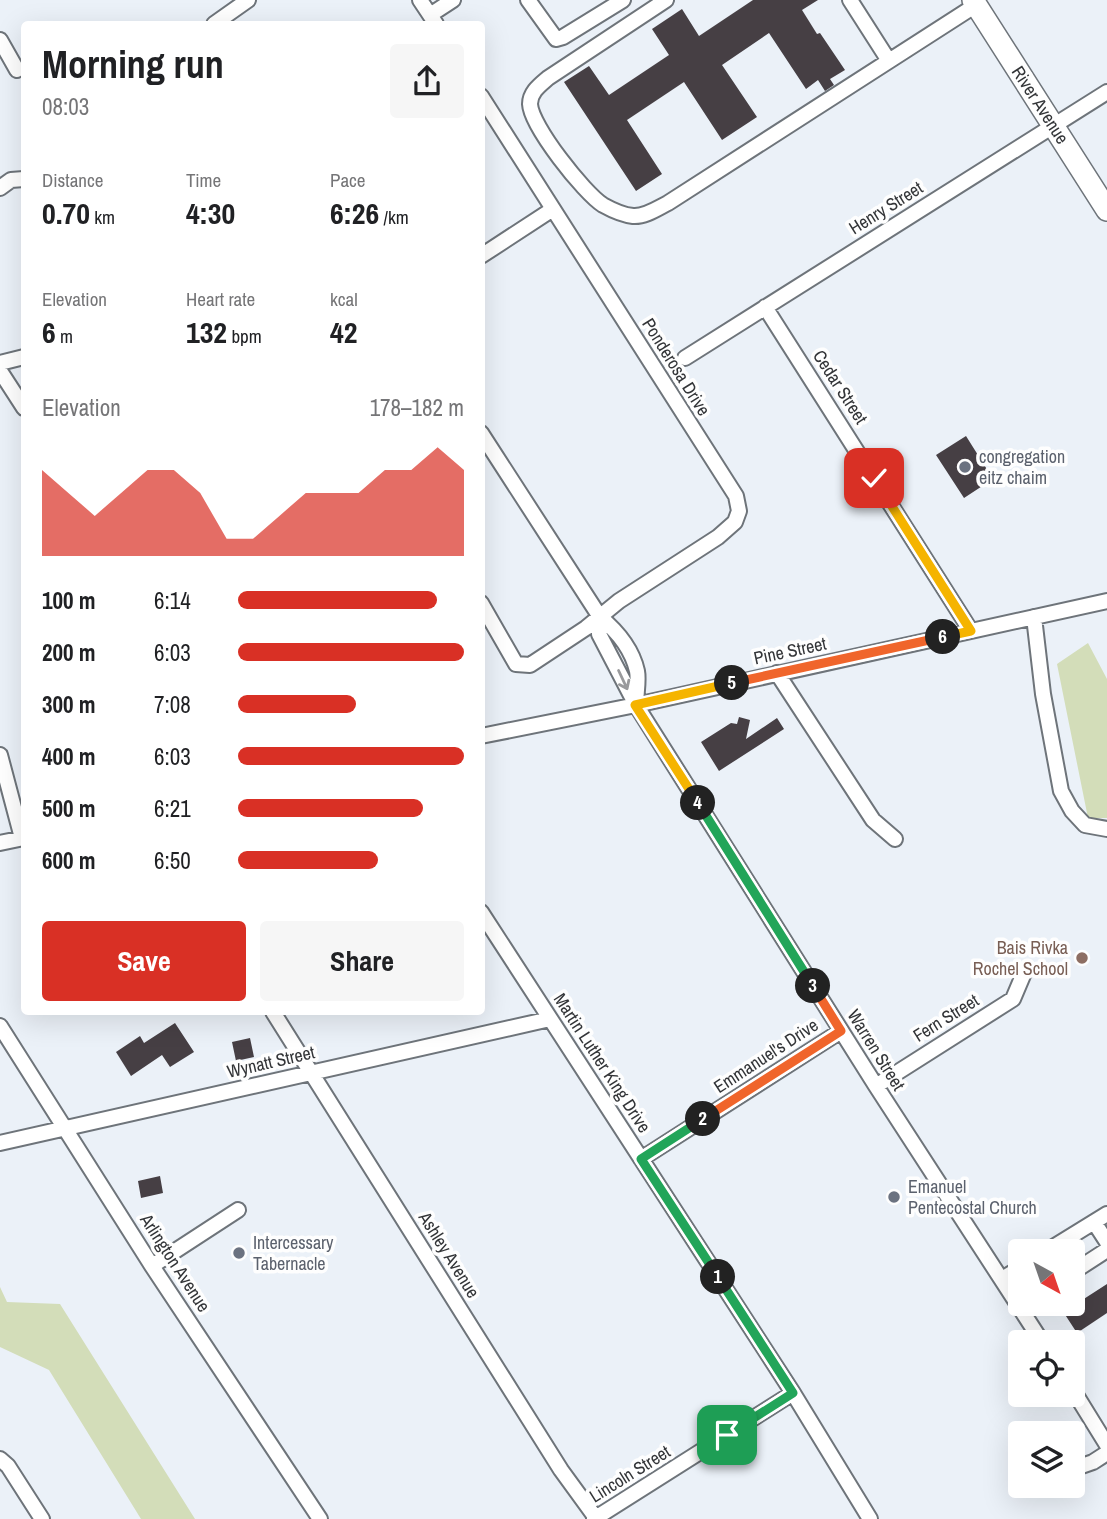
<!DOCTYPE html>
<meta charset="utf-8">
<style>
:root{--surface:#fff;--page:#f6f6f6;--text:#202124;--muted:#757577;--accent:#d93025}
body{margin:0;font-family:"Archivo Narrow",sans-serif;background:var(--page);color:var(--text);height:100vh;display:flex;flex-direction:column;font-size:26px;white-space:nowrap}
*{box-sizing:border-box;margin:0}
p{font-size:23px;color:var(--muted)}
.icon{flex:none;width:38px;height:38px;fill:none;stroke:currentColor;stroke-width:2;stroke-linecap:round;stroke-linejoin:round}
.map{position:relative;flex:1;overflow:hidden}
.side{position:absolute;left:21px;top:21px;width:464px;height:994px;display:flex;flex-direction:column;background:var(--surface);border-radius:7px;box-shadow:0 7px 28px #0002}
.side>*{flex:none}
.needle{width:46px;rotate:140deg}
.buttons{position:absolute;left:1008px;top:1239px;display:grid;gap:14px}
.buttons a{display:grid;place-items:center;width:77px;height:77px;border-radius:7px;background:var(--surface);box-shadow:0 7px 28px #0002;font-size:35px}
.pin{position:absolute;display:grid;place-items:center;width:60px;height:60px;color:#fff;margin:-30px;border-radius:14px;box-shadow:0 4px 10px #0006}
.km{position:absolute;width:35px;height:35px;margin:-18px;border-radius:50%;background:#222;color:#fff;font-size:19px;line-height:35px;text-align:center}
.round{display:grid;place-items:center;flex:none;width:74px;height:74px;border-radius:7px;background:var(--page)}
.headline{display:flex;align-items:center;justify-content:space-between;height:119px;padding:0 21px}
h1{font-size:38px;font-weight:700;line-height:52px}
.figures{display:grid;grid-template-columns:repeat(3,1fr);gap:10px;height:119px;padding:7px 21px}
.figures div{display:grid;align-content:center}
.figures b{font-size:30px;font-weight:700}
.figures small{font-size:19px;font-weight:400}
.figures p{font-size:19px}
.chart{height:196px;padding:14px 21px}
.chart p{display:flex;justify-content:space-between}
.chart svg{width:100%;height:126px;margin-top:7px;fill:var(--accent);opacity:.7}
.action{display:flex;gap:14px;margin-top:auto;padding:14px 21px}
.action a{flex:1;height:80px;border-radius:7px;background:var(--accent);color:#fff;font-size:28px;font-weight:700;line-height:80px;text-align:center}
.action a+a{background:var(--page);color:var(--text)}
ul{padding:0 21px;list-style:none;font-size:23px}
li{display:grid;grid-template-columns:112px 84px 1fr;align-items:center;height:52px}
li i{height:18px;border-radius:9px;background:var(--accent)}
.map>svg:first-child{display:block}
.green{fill:#d3ddb9}
.building{fill:#463f44}
.lines{fill:none;stroke-linecap:round;stroke-linejoin:round}
.minor-casing{stroke:#6e747a;stroke-width:18}
.highway-casing{stroke:#6e747a;stroke-width:24}
.minor{stroke:#fff;stroke-width:14}
.highway{stroke:#fff;stroke-width:21}
.oneway{stroke:#999a9c}
.split-1-casing{stroke:#fff;stroke-width:14}
.split-2-casing{stroke:#fff;stroke-width:14}
.split-3-casing{stroke:#fff;stroke-width:14}
.split-4-casing{stroke:#fff;stroke-width:14}
.split-5-casing{stroke:#fff;stroke-width:14}
.split-6-casing{stroke:#fff;stroke-width:14}
.split-7-casing{stroke:#fff;stroke-width:14}
.split-1{stroke:#22a559;stroke-width:9}
.split-2{stroke:#22a559;stroke-width:9}
.split-3{stroke:#f0652b;stroke-width:9}
.split-4{stroke:#22a559;stroke-width:9}
.split-5{stroke:#f5b400;stroke-width:9}
.split-6{stroke:#f0652b;stroke-width:9}
.split-7{stroke:#f5b400;stroke-width:9}
.worship-dot{fill:#6b7280;stroke:#fefefe;stroke-width:2.5}
.education-dot{fill:#8d6e63;stroke:#fefefe;stroke-width:2.5}
.labels{text-anchor:middle;stroke-width:7;stroke-linejoin:round;paint-order:stroke}
.street-label{font-size:18px;fill:#333538;stroke:#fefefe}
.worship-label{font-size:18px;fill:#5b616d;stroke:#fefefe;text-anchor:start}
.education-label{font-size:18px;fill:#785e54;stroke:#fefefe;text-anchor:end}
</style>
<div class="map">
<svg width="1107" height="1519" viewBox="0 0 1107 1519">
<rect width="100%" height="100%" fill="#ebf1f8"/>
<path class="green" d="M1088 643 1107 679V818H1088L1057 664Z
M0 1287 7 1302 60 1304 195 1519H141L49 1370 0 1347Z"/>
<path class="building" d="M753 0H818L802 10 817 34 820 33 845 70 830 79 834 85 825 91 818 80 806 89 769 33 722 65 757 117 722 140 684 82 627 120 662 174 636 191 564 82 589 66 609 95 669 55 652 29 682 9 699 36Z
M966 436 993 479 964 498 936 455Z
M739 717 750 720 746 739 777 718 784 729 719 771 701 742 731 723 737 724Z
M175 1023 194 1052 170 1067 162 1055 131 1076 116 1052 140 1036 144 1043Z
M250 1038 254 1057 236 1061 232 1042Z
M160 1176 163 1193 141 1198 138 1181Z
M1107 1284V1313L1077 1333 1062 1310 1075 1302 1076 1304Z"/>
<g class="lines">
<defs>
<path id="minor" d="M420 0 436 24
M528 0 556 39 563 37 623 0
M666 0 548 78C540 85 530 92 530 104 531 126 584 193 603 205 612 210 623 215 633 216 645 217 658 208 668 203L976 5
M850 0 889 61
M430 15 453 0
M214 24 248 0
M0 40 17 70
M481 96 736 496 739 511 735 522 718 537 619 601 586 628 530 665 516 664 481 603
M0 188 11 180 24 179
M481 256 553 209
M765 307 971 631
M685 358 1107 92
M0 363 24 357
M0 371 24 408
M481 433 600 617C617 631 632 649 637 671 639 681 636 694 636 705L599 634 600 617
M1034 617 1043 694 1061 791 1072 811 1085 825 1107 829
M777 673 873 820 895 839
M636 705 876 1086 1042 1342
M481 736 636 705 1107 601
M0 755 22 838
M0 843 24 838
M481 912 793 1393 870 1519
M273 1012 561 1470 596 1518
M0 1026 152 1266 320 1519
M876 1086 1013 999 1024 973
M0 1143 550 1019
M641 1159 841 1031
M1094 1222 1107 1242
M1047 1251 1107 1214
M152 1266 238 1210
M1073 1272 1107 1250
M1002 1279 1020 1268
M1073 1390 1107 1445
M0 1459 8 1466 42 1519
M1073 1469 1093 1462 1107 1453
M594 1519 793 1393"/>
<path id="highway" d="M973 0 1107 210"/>
</defs>
<use href="#minor" class="minor-casing"/>
<use href="#highway" class="highway-casing"/>
<use href="#minor" class="minor"/>
<use href="#highway" class="highway"/>
</g>
<defs><path id="oneway-shaft" d="M-6 0H5M1.5-3L5.5 0L1.5 3" fill="none" stroke-width="1.6" stroke-linecap="round" stroke-linejoin="round" transform="scale(1.75)"/></defs>
<use class="oneway" href="#oneway-shaft" transform="translate(623 680) rotate(65)"/>
<g class="lines">
<defs>
<path id="split-1" d="M718 1277 793 1393 727 1435"/>
<path id="split-2" d="M703 1119 641 1159 718 1277"/>
<path id="split-3" d="M703 1119 841 1031 813 986"/>
<path id="split-4" d="M698 803 813 986"/>
<path id="split-5" d="M698 803 635 705 732 683"/>
<path id="split-6" d="M732 683 943 637"/>
<path id="split-7" d="M874 478 971 631 943 637"/>
</defs>
<use href="#split-1" class="split-1-casing"/>
<use href="#split-2" class="split-2-casing"/>
<use href="#split-3" class="split-3-casing"/>
<use href="#split-4" class="split-4-casing"/>
<use href="#split-5" class="split-5-casing"/>
<use href="#split-6" class="split-6-casing"/>
<use href="#split-7" class="split-7-casing"/>
<use href="#split-1" class="split-1"/>
<use href="#split-2" class="split-2"/>
<use href="#split-3" class="split-3"/>
<use href="#split-4" class="split-4"/>
<use href="#split-5" class="split-5"/>
<use href="#split-6" class="split-6"/>
<use href="#split-7" class="split-7"/>
</g>
<g class="worship-dot">
<circle cx="965" cy="467" r="7"/>
<circle cx="894" cy="1197" r="7"/>
<circle cx="239" cy="1253" r="7"/>
</g>
<circle class="education-dot" cx="1082" cy="958" r="7"/>
<g class="labels">
<g class="street-label">
<text transform="translate(1040 105) rotate(57)" y="6">River Avenue</text>
<text transform="translate(886 208) rotate(-32)" y="6">Henry Street</text>
<text transform="translate(676 367) rotate(58)" y="6">Ponderosa Drive</text>
<text transform="translate(840 387) rotate(57)" y="6">Cedar Street</text>
<text transform="translate(790 651) rotate(-12)" y="6">Pine Street</text>
<text transform="translate(946 1018) rotate(-32)" y="6">Fern Street</text>
<text transform="translate(876 1050) rotate(58)" y="6">Warren Street</text>
<text transform="translate(766 1056) rotate(-33)" y="6">Emmanuel's Drive</text>
<text transform="translate(271 1062) rotate(-13)" y="6">Wynatt Street</text>
<text transform="translate(602 1063) rotate(57)" y="6">Martin Luther King Drive</text>
<text transform="translate(449 1255) rotate(58)" y="6">Ashley Avenue</text>
<text transform="translate(175 1263) rotate(57)" y="6">Arlington Avenue</text>
<text transform="translate(630 1474) rotate(-32)" y="6">Lincoln Street</text>
</g>
<g class="worship-label">
<text x="979" y="463">congregation<tspan x="979" dy="21">eitz chaim</tspan></text>
<text x="908" y="1193">Emanuel<tspan x="908" dy="21">Pentecostal Church</tspan></text>
<text x="253" y="1249">Intercessary<tspan x="253" dy="21">Tabernacle</tspan></text>
</g>
<g class="education-label">
<text x="1068" y="954">Bais Rivka<tspan x="1068" dy="21">Rochel School</tspan></text>
</g>
</g>
</svg>
<div class="buttons">
<a><svg class="needle" viewBox="-14 -14 28 28"><path d="M0-13l5 13h-10z" fill="#e53935"/><path d="M0 13l5-13h-10z" fill="#757577"/></svg></a>
<a><svg class="icon" aria-label="locate" viewBox="0 0 24 24"><circle cx="12" cy="12" r="6"/><path d="M12 2v4M12 18v4M2 12h4M18 12h4"/></svg></a>
<a><svg class="icon" aria-label="layers" viewBox="0 0 24 24"><path d="M12 4l9 5-9 5-9-5zM3 14l9 5 9-5"/></svg></a>
</div>
<div class="pin" style="left:727px;top:1435px;background:#1e9e55"><svg class="icon" aria-label="arrive" viewBox="0 0 24 24"><path d="M6 21V4h12l-3 4 3 4H6"/></svg></div>
<div class="pin" style="left:874px;top:478px;background:#d93025"><svg class="icon" aria-label="check" viewBox="0 0 24 24"><path d="M5 12l5 5 9-10"/></svg></div>
<b class="km" style="left:718px;top:1277px">1</b>
<b class="km" style="left:703px;top:1119px">2</b>
<b class="km" style="left:813px;top:986px">3</b>
<b class="km" style="left:698px;top:803px">4</b>
<b class="km" style="left:732px;top:683px">5</b>
<b class="km" style="left:943px;top:637px">6</b>
<section class="side">
<div class="headline"><div><h1>Morning run</h1><p>08:03</p></div><a class="round"><svg class="icon" aria-label="share" viewBox="0 0 24 24"><path d="M12 15V3M7 8l5-5 5 5M5 13v7h14v-7"/></svg></a></div>
<div class="figures">
<div><p>Distance</p><b>0.70<small> km</small></b></div>
<div><p>Time</p><b>4:30</b></div>
<div><p>Pace</p><b>6:26<small> /km</small></b></div>
</div>
<div class="figures">
<div><p>Elevation</p><b>6<small> m</small></b></div>
<div><p>Heart rate</p><b>132<small> bpm</small></b></div>
<div><p>kcal</p><b>42</b></div>
</div>
<div class="chart"><p><span>Elevation</span>178–182 m</p>
<svg viewBox="0 0 160 44" preserveAspectRatio="none"><path d="M0 44V14L10 22L20 30L30 22L40 14L50 14L60 22L70 38L80 38L90 30L100 22L110 22L120 22L130 14L140 14L150 6L160 14V44z"/></svg>
</div>
<ul>
<li><b>100 m</b>6:14<i style="width:88%"></i></li>
<li><b>200 m</b>6:03<i style="width:100%"></i></li>
<li><b>300 m</b>7:08<i style="width:52%"></i></li>
<li><b>400 m</b>6:03<i style="width:100%"></i></li>
<li><b>500 m</b>6:21<i style="width:82%"></i></li>
<li><b>600 m</b>6:50<i style="width:62%"></i></li>
</ul>
<div class="action"><a>Save</a><a>Share</a></div>
</section>
</div>
